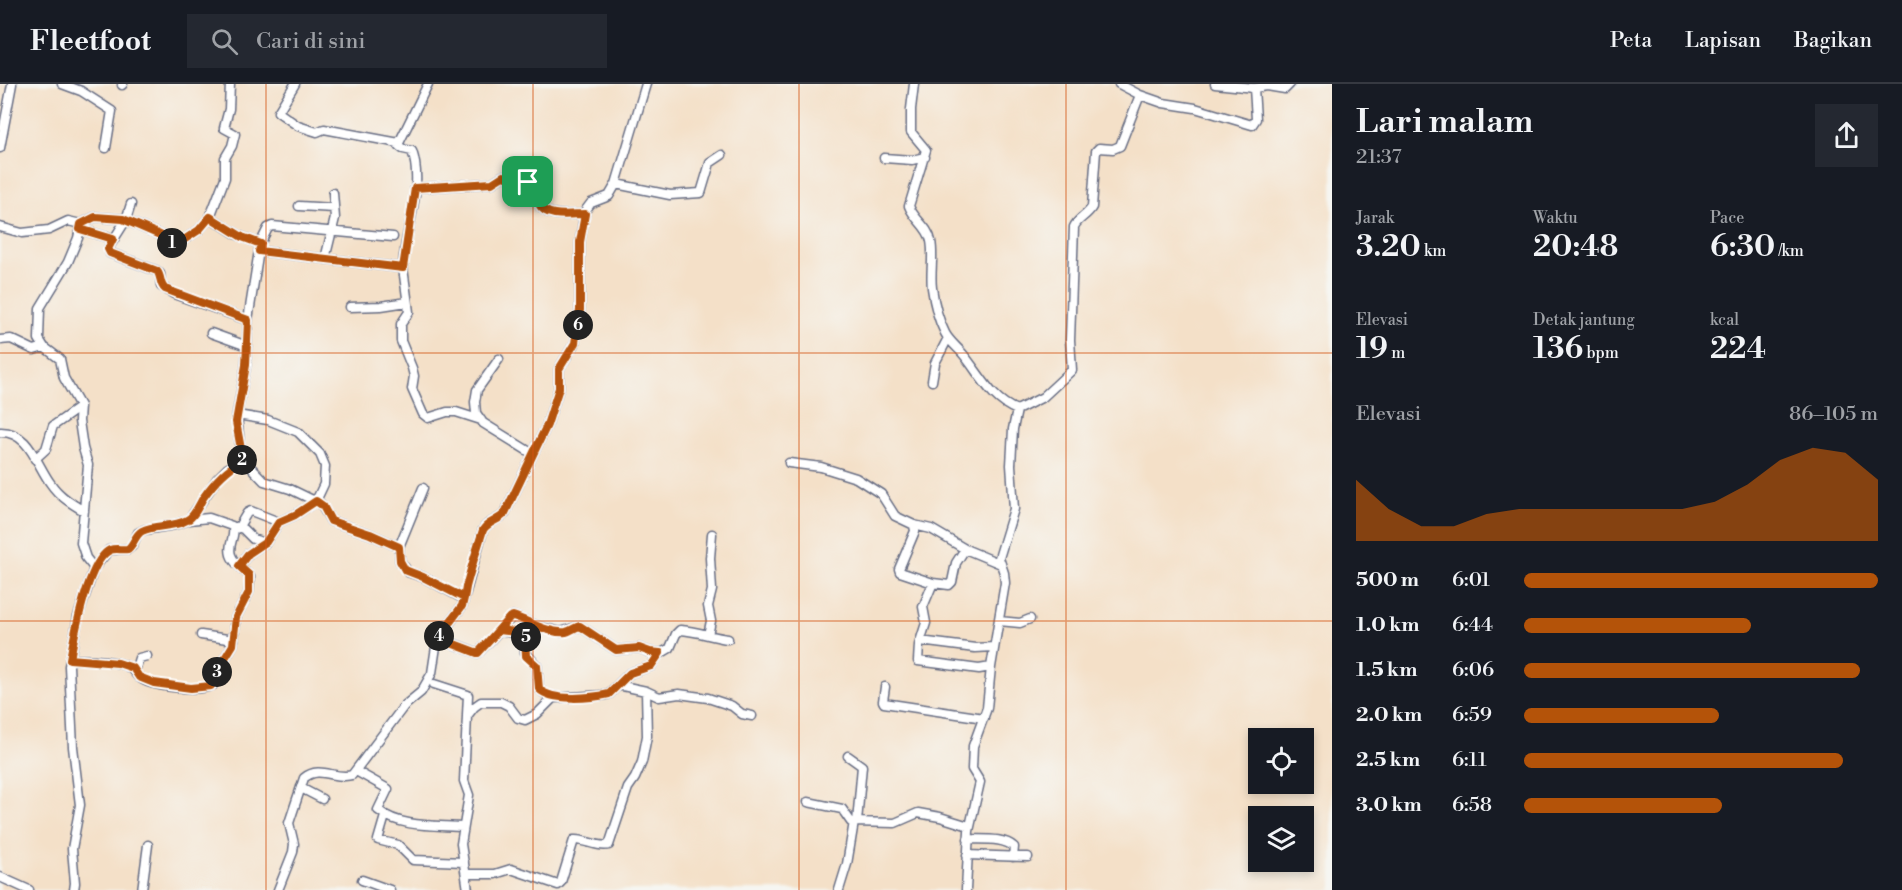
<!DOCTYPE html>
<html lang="id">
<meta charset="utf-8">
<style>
:root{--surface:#171b24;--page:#242831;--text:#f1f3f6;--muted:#9ea1a6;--line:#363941;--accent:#b45309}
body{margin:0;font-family:"Libre Bodoni",serif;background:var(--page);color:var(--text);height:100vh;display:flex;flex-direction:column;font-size:22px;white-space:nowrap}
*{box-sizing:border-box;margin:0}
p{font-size:20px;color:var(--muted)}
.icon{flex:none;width:33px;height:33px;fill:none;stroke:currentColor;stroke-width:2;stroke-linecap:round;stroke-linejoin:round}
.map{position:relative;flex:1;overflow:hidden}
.sheet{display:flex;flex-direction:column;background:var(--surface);width:570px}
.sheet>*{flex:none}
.controls{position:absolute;left:1248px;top:644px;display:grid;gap:12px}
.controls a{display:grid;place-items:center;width:66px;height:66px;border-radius:0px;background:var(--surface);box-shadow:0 3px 9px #0003;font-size:30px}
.pin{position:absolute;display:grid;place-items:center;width:51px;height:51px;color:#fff;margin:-26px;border-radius:12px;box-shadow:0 3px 9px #0006}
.km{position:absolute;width:30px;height:30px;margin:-15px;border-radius:50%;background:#222;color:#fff;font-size:16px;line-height:30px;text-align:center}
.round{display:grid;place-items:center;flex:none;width:63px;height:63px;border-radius:0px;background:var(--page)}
.head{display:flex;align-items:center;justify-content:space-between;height:102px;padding:0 24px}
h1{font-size:33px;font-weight:600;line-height:45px}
.stats{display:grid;grid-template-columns:repeat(3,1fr);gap:9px;height:102px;padding:6px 24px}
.stats div{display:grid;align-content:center}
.stats b{font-size:30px;font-weight:600}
.stats small{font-size:16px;font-weight:400}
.stats p{font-size:16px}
.chart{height:168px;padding:12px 24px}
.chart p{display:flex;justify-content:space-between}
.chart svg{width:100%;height:108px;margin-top:6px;fill:var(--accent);opacity:.7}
ul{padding:0 24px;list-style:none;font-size:20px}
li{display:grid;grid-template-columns:96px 72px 1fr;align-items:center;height:45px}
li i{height:15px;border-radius:8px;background:var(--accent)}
header{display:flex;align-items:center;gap:36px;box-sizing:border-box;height:84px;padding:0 30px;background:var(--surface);border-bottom:2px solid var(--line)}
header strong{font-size:28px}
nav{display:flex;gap:33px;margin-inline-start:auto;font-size:21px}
.search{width:420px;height:54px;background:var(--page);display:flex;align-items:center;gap:15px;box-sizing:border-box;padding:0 21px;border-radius:0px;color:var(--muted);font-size:22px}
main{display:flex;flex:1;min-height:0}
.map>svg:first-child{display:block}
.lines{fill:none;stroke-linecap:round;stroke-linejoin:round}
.minor-casing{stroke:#676d83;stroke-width:11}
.minor{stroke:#fff;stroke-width:8}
.route-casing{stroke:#fff;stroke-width:12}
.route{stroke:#b45309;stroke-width:8}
.grid{fill:none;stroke:#d45514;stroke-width:1.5;stroke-opacity:0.55}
</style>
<header>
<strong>Fleetfoot</strong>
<div class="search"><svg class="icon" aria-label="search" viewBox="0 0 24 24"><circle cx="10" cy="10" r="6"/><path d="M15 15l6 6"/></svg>Cari di sini</div>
<nav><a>Peta</a><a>Lapisan</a><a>Bagikan</a></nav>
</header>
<main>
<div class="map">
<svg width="1332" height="806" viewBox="0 0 1332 806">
<rect width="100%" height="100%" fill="#f6f6f2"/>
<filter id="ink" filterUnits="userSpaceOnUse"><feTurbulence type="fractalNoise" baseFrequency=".0167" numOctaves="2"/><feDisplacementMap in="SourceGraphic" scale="12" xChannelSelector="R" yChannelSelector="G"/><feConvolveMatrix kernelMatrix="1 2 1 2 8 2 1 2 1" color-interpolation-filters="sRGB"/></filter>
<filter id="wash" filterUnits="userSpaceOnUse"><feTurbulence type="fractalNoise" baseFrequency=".008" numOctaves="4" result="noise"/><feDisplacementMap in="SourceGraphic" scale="24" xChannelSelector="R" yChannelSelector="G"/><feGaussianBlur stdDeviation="1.35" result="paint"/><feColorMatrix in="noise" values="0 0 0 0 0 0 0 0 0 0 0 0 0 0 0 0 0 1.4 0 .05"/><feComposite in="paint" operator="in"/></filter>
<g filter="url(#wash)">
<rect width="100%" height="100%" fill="#f4e0c8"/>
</g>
<g filter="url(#ink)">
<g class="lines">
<defs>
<path id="minor" d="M62 0 81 7 112 27 106 64
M230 0 229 25 224 44 235 50 232 62 225 74V94L210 133 238 151 260 160 248 236 246 281 237 331 241 373 264 397 290 405 321 420 331 437 370 450 399 463
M295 0 278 28 298 42 317 48 324 45 399 59
M914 0 911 25V48L926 66 909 122C914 136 928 142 931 157 934 172 930 189 932 204 934 219 938 235 945 249 949 257 957 263 963 270 980 290 991 316 1017 326L1013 345 1011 381 1014 425 999 474 1004 489 1005 499 991 583 987 624 973 662 972 685 980 698 969 747 966 806
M1215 0 1254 4
M122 1 123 0
M1140 11 1163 19 1195 24 1252 41 1256 35 1254 4 1267 2 1285 5 1290 0
M0 64 12 0
M884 74 912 76 925 73
M616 100 670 111 701 109 710 79 722 71
M415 104 492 99 503 92 532 100C536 107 536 117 541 123 550 134 572 130 585 130
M131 120 126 136 109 163 110 169 157 187 160 190 161 202 174 210 248 236
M299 122 334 124
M81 140 78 154 68 178 40 224 39 255 44 263 60 275 64 294 80 322 79 337 83 364 88 381 81 459 86 474 94 484
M0 143 22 149 49 146 68 137 81 140 95 133 123 135 160 151 176 161 199 146 210 133
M80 145 113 155
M260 160 268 144 272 142 393 153
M259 167 403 184C404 146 425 104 412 67L403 65 399 62V59L428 0
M325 175 335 134 333 109
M403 184 409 228 401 240V257L412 284 414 292 412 305 423 330 428 334 447 328H456L481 336
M350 223 381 222 407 218
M211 249 247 262
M0 256 11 255 34 266 44 263
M499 275 477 306 475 318 476 329 483 339 533 370
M932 297 935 279 948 254
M1017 326 1043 313 1072 286 1070 256 1074 143C1077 135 1087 132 1092 123L1096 67 1099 64 1113 65 1120 62 1140 11 1119 0
M237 331 268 336 298 348 320 370 325 382 324 400 316 417 295 431 279 438 266 458 248 470 239 482
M0 348C29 347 36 380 51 400 59 412 72 420 84 427
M35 375 46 365 53 342 80 323
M789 379 821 383 856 394 881 410 895 432 914 441 915 447 899 485 900 488 933 499 949 501 952 498 956 479 965 465 1001 480
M423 404 399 463 400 477 408 488 423 493 464 515
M914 441 931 445 965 465
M236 443 243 445 253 455 265 459
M238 444 247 429 251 427 279 438
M933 499 923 523 926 539 919 561 918 577 979 585 991 583
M999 537 1020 539 1030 535
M499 546 525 552V568L537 582 539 605 548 612 556 613
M201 551 234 556
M708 551 711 537 708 522 712 506 710 474 712 450
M438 554 478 569 513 532 540 543 561 548 580 542 616 566 639 564 650 568 660 569
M728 555C712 553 697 547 680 546L676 550 670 564 658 571 651 582 630 589 618 601 646 607 659 613 679 610 708 614 732 622 742 630 752 632
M920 557 975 564 994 563
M70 575C87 576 105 575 121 580 134 584 131 586 139 593 151 603 199 608 213 601L217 587 233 561 236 533 249 508 250 493C245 485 234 481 231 471 227 460 237 452 232 442L209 434 189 436
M135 587 139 574 147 572
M434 600 468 611 467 631
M885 603 883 617 884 619 984 634
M848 672 862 682 857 738
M356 687 388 705 378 726C400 744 435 741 463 743
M301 704 322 715
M808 718 842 725 851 738 895 739 918 729 940 733 969 742
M385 732 378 756 398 761 413 776 464 778
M968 755C982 756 1003 753 1014 763L1013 773
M967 771 1028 773
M466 790H495L511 785 558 801 561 798 574 756C586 755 597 764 609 761L628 704 635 694 642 678 647 652 646 607
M0 793 29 806
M362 796 390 806
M74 806 75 799 72 765 80 721 73 663 69 582 78 533 94 484 109 466 128 465 132 462 138 449 144 446 174 441 189 436 217 395 228 384 243 376
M142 806 148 761
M278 806 293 768 294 760 289 739 304 694C320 681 335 696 352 691L404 622 421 608 432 589 437 556 462 522 483 446C487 437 499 437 505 429L547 341 559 304V285L575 259 580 226V158L585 127 591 119 609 112 616 100 646 0
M468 806 461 760 469 711 464 697 467 632 474 623 481 618H501L509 622 518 634 525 636 537 630 553 614 606 611 609 610 618 601
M839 806 847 780 854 738"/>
</defs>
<use href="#minor" class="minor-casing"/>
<use href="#minor" class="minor"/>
</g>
</g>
<g class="lines" filter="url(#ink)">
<defs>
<path id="route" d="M528 98 503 92 492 99 415 104 403 184 259 167 261 160 242 153 210 133 199 146 176 161 160 151 123 135 95 133 81 140 80 145 113 155 108 165 110 169 157 187C162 193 159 200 165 205L248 236 246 281 236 338 243 376C226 385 214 398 203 414 199 421 194 433 187 436 173 444 155 440 142 447 135 451 134 460 128 465 122 466 115 464 110 466 88 476 74 553 70 575L118 579 133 584 139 593 154 599 191 604 211 602 217 587 233 561 236 533 249 508V491L239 482 248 470 266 458 279 438 295 431 316 417 323 422 331 437 370 450 399 463 400 477 405 486 423 493 464 514 462 522 438 554 478 569 510 533 513 532C529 537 548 550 566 548 571 547 575 543 580 542L616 566 639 564 650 568 660 569 651 582 630 589 609 610C592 614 552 618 539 605L537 582 526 572 525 552 516 548 499 546 478 569H477L438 554 462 522C464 516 465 509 466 503 471 484 477 465 483 446 488 437 499 437 505 429L547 341 559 304V285L575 259 580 226V158L585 130C571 130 546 135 539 120 535 111 536 104 528 98"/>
</defs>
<use href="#route" class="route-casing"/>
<use href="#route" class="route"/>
</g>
<path class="grid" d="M266 0V806M533 0V806M799 0V806M1066 0V806M0 269H1332M0 537H1332"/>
</svg>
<div class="controls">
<a><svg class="icon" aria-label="locate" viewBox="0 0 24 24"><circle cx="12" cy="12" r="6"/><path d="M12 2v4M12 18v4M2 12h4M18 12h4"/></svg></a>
<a><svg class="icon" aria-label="layers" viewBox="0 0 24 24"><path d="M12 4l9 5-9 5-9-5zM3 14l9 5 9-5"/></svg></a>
</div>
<div class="pin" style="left:528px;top:98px;background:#1e9e55"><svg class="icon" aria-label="arrive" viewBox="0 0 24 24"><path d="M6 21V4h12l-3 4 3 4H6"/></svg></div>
<b class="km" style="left:172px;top:159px">1</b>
<b class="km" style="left:242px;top:376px">2</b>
<b class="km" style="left:217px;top:588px">3</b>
<b class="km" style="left:439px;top:552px">4</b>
<b class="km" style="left:526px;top:553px">5</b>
<b class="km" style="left:578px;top:241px">6</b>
</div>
<section class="sheet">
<div class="head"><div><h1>Lari malam</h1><p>21:37</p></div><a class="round"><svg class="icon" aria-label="share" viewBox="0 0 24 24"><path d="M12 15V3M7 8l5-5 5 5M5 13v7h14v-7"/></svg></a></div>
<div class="stats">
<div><p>Jarak</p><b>3.20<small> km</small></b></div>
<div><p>Waktu</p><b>20:48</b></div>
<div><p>Pace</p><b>6:30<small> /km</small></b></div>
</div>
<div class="stats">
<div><p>Elevasi</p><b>19<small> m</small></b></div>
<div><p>Detak jantung</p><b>136<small> bpm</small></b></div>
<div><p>kcal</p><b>224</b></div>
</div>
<div class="chart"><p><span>Elevasi</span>86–105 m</p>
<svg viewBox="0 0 160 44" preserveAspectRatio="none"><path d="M0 44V19L10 31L20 38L30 38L40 33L50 31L60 31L70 31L80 31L90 31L100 31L110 28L120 21L130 11L140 6L150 8L160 19V44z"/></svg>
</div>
<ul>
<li><b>500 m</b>6:01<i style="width:100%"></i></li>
<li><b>1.0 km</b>6:44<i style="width:64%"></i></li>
<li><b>1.5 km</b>6:06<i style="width:95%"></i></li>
<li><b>2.0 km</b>6:59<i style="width:55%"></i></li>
<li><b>2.5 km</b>6:11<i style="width:90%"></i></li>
<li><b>3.0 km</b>6:58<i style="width:56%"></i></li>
</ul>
</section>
</main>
